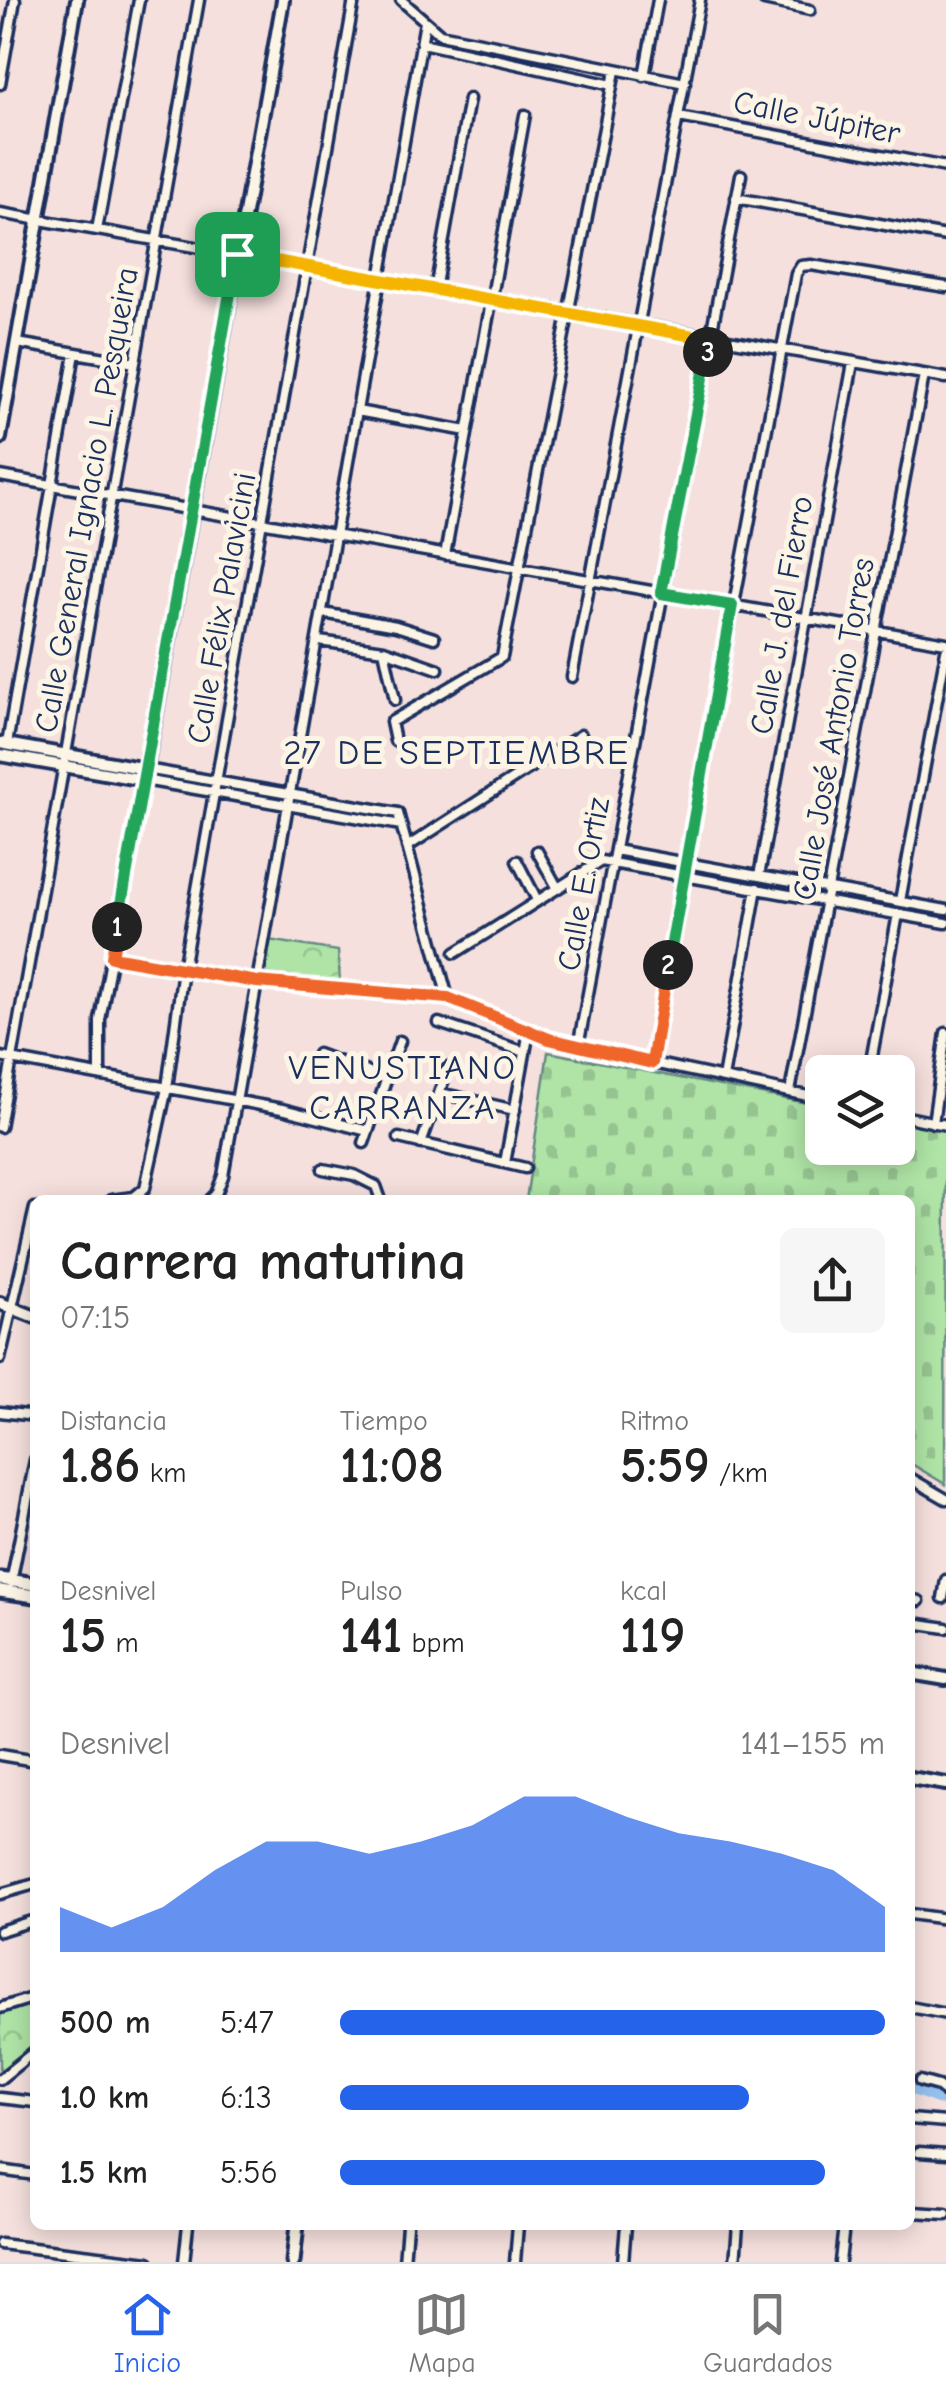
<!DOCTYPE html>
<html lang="es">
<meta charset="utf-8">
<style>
:root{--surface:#fff;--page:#f6f6f6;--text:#222;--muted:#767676;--line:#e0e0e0;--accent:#2563eb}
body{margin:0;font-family:"Comic Neue",sans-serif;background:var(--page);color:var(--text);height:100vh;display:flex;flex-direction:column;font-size:38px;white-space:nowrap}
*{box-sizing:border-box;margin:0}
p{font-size:32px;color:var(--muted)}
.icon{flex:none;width:55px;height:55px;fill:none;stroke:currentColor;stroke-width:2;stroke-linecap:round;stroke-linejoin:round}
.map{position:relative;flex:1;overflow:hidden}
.details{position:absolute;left:30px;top:1195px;width:885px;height:1035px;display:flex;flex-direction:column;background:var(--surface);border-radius:15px;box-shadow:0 5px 25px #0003}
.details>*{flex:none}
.controls{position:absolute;left:805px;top:1055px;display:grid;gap:20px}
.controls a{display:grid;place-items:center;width:110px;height:110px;border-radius:15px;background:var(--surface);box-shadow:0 5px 25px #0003;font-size:50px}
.pin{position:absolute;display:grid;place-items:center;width:85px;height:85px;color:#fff;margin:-42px;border-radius:20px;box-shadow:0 5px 15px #0006}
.km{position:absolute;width:50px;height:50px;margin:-25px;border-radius:50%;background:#222;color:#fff;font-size:28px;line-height:50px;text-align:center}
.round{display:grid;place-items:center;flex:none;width:105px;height:105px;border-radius:15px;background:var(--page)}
.overview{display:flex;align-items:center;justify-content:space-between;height:170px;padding:0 30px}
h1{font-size:55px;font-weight:800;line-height:75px}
.figures{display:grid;grid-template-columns:repeat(3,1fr);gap:15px;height:170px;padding:10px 30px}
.figures div{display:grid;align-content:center}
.figures b{font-size:50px;font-weight:800}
.figures small{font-size:28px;font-weight:400}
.figures p{font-size:28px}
.chart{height:280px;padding:20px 30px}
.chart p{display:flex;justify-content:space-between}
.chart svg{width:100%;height:180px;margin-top:10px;fill:var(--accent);opacity:.7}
ul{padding:0 30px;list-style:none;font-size:32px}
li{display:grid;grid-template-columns:160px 120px 1fr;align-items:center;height:75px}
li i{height:25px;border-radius:12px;background:var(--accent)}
.tab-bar{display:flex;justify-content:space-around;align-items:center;height:140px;border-top:2px solid var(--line);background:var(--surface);font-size:28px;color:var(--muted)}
.tab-bar a{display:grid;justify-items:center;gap:5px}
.tab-bar .on{color:var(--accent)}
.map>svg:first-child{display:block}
.cemetery{fill:url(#cemetery-stones);stroke:#658a82;stroke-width:2.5}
.park{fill:url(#park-crowns);stroke:#658a82;stroke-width:2.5}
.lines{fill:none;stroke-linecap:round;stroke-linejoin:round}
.canal{stroke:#95c1ee;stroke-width:10}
.minor-casing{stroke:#1b2f5e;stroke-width:15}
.tertiary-casing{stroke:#1b2f5e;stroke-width:18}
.secondary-casing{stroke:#1b2f5e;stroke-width:19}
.minor{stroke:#fcf5e5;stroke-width:8}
.tertiary{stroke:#fcf5e5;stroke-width:10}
.secondary{stroke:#fcf5e5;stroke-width:11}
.split-1-casing{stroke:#fff;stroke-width:20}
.split-2-casing{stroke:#fff;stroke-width:20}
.split-3-casing{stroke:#fff;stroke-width:20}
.split-4-casing{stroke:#fff;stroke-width:20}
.split-1{stroke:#22a559;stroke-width:12}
.split-2{stroke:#f0652b;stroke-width:12}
.split-3{stroke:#22a559;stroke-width:12}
.split-4{stroke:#f5b400;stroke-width:12}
.labels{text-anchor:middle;stroke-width:10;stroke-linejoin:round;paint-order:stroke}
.street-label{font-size:32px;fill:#1b2f5e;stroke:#fcf5e5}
.neighbourhood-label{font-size:35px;letter-spacing:2.5px;fill:#1b2f5e;stroke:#fcf5e5}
</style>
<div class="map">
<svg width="946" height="2262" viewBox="0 0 946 2262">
<defs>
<pattern id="cemetery-stones" width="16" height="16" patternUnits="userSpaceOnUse" patternTransform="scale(2.5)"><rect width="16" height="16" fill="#afe4a6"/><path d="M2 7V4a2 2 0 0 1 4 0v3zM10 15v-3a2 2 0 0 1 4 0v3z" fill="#96c491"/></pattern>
<pattern id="park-crowns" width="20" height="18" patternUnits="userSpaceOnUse" patternTransform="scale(2.5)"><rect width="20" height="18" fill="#afe4a6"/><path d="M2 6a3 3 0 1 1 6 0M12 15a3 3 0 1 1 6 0" fill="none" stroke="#96c491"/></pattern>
</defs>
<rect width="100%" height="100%" fill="#f5e0dd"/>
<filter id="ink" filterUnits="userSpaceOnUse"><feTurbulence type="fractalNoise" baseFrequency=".01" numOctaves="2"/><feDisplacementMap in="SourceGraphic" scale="20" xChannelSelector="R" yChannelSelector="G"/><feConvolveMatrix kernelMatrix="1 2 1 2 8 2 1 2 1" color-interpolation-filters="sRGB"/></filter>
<g filter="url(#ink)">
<path class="cemetery" d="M548 1052 822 1106V1148H898V1121L946 1131 945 1484 910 1463V1200H526Z"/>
<path class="park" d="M269 940 338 951 340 982 263 974Z
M35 2004V2043L0 2072V2013Z"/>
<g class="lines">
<path class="canal" d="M910 2089 946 2102"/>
<defs>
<path id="minor" d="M401 0 440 34 685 83
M764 0 810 10
M422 43 612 85
M644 76 658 0
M0 84 15 0
M679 117 946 167
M736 198 946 236
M0 213 946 378
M97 230 139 0
M435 290 469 99
M17 343 135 363
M357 411 467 431
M0 476 946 643
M445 555 525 115
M323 613 396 626 434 638
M319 641 384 650 438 669
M384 650 395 700
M572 677 700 0
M395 741 391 722 502 657 615 71
M7 744 75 353
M146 769 398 813 448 998
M407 847 581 735
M615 850 946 910
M537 851 557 887
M517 861 537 900
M759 876 853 363
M900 901 946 651
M455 953 601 861 946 923
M112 957 257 981 448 998 549 1039 578 1047 822 1099
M439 1023 525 1052
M578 1047 741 175
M318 1054 386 1079
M0 1057 282 1109 368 1131
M652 1063 683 875 796 274 801 266 811 265 946 287
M869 1072 898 914
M100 1075V1020L144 780 401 825
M723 1078 757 888
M790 1092 924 375
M440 1093 515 1110
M898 1115 946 1125
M933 1123 946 1033
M0 1127 199 0
M399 1138 525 1168
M364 1143 400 1041
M421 1144 448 1068
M505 1163 529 1031
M323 1169 354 1175 376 1186 381 1200
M111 1200 134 1197 145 1188 167 1088 183 969 354 0
M210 1200 216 1194 223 1176 425 22
M0 1359 35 1208
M0 1412 35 1416
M910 1478 946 1499
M11 1583 35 1460
M943 1598 946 1580
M910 1599 919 1601
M920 1624 946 1628
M0 1755 35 1761
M0 1894 35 1884
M910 1914 946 1919
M0 1931 35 1920
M910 2007 946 2014
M0 2008 35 1997
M0 2079 35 2051
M920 2081 938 2086 946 2093
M0 2098 35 2102
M910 2119 946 2122
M919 2152 946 2154
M0 2170 35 2175
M913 2212 946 2214
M0 2244 149 2262
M184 2262 188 2225
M404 2262 407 2225
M515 2262 518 2225
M623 2262 626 2225
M735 2262 738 2225
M840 2262 844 2225"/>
<path id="tertiary" d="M0 438 77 0
M0 743 146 769
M0 755 144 780 283 0
M0 1303 35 1317
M910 1673 946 1679
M910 1778 946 1784"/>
<path id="secondary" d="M0 1579 35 1584
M0 1591 35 1596
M293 2262 297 2225"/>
</defs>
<use href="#minor" class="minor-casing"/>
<use href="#tertiary" class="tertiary-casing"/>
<use href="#secondary" class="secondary-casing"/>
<use href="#minor" class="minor"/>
<use href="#tertiary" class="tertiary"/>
<use href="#secondary" class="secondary"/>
</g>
</g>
<g class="lines" filter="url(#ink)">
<defs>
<path id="split-1" d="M117 927 237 254"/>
<path id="split-2" d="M117 927 112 957 257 982 448 998 549 1039 652 1063 668 965"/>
<path id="split-3" d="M668 965 732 605 661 593 708 352"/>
<path id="split-4" d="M237 254 710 339 708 352"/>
</defs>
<use href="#split-1" class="split-1-casing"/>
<use href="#split-2" class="split-2-casing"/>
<use href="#split-3" class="split-3-casing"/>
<use href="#split-4" class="split-4-casing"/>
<use href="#split-1" class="split-1"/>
<use href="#split-2" class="split-2"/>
<use href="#split-3" class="split-3"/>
<use href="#split-4" class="split-4"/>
</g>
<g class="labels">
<g class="street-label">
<text transform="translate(817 117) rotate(11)" y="11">Calle Júpiter</text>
<text transform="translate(86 500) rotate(-80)" y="11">Calle General Ignacio L. Pesqueira</text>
<text transform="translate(221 608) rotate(-80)" y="11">Calle Félix Palavicini</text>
<text transform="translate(781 615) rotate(-80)" y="11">Calle J. del Fierro</text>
<text transform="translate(833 729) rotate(-80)" y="11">Calle José Antonio Torres</text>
<text transform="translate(583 884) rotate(-80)" y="11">Calle E. Ortiz</text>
</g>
<g class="neighbourhood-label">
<text x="457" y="764">27 DE SEPTIEMBRE</text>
<text x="403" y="1079">VENUSTIANO<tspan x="403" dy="40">CARRANZA</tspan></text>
</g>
</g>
</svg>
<div class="controls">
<a><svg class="icon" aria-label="layers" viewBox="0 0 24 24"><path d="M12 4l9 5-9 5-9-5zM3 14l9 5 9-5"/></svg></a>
</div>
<div class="pin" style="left:237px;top:254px;background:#1e9e55"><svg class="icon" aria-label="arrive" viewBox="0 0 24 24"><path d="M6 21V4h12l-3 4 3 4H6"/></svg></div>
<b class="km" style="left:117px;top:927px">1</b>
<b class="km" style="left:668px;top:965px">2</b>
<b class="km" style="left:708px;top:352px">3</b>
<section class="details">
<div class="overview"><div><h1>Carrera matutina</h1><p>07:15</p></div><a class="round"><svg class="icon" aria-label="share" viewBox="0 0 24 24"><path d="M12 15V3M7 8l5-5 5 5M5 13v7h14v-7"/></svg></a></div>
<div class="figures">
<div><p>Distancia</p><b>1.86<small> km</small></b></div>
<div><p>Tiempo</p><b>11:08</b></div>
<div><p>Ritmo</p><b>5:59<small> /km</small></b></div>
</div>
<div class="figures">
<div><p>Desnivel</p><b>15<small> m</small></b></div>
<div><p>Pulso</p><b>141<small> bpm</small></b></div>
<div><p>kcal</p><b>119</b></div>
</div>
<div class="chart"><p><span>Desnivel</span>141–155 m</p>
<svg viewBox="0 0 160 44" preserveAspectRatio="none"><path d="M0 44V33L10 38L20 33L30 24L40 17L50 17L60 20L70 17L80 13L90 6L100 6L110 11L120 15L130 17L140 20L150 24L160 33V44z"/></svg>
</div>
<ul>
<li><b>500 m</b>5:47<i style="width:100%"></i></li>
<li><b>1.0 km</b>6:13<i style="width:75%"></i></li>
<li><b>1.5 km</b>5:56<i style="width:89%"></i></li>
</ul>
</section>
</div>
<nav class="tab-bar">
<a class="on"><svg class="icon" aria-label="home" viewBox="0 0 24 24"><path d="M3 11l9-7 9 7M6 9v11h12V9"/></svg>Inicio</a>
<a><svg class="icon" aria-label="map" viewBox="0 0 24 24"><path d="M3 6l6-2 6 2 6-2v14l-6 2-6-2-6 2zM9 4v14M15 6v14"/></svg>Mapa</a>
<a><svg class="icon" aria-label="saved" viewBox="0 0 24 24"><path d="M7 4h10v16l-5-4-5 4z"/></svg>Guardados</a>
</nav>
